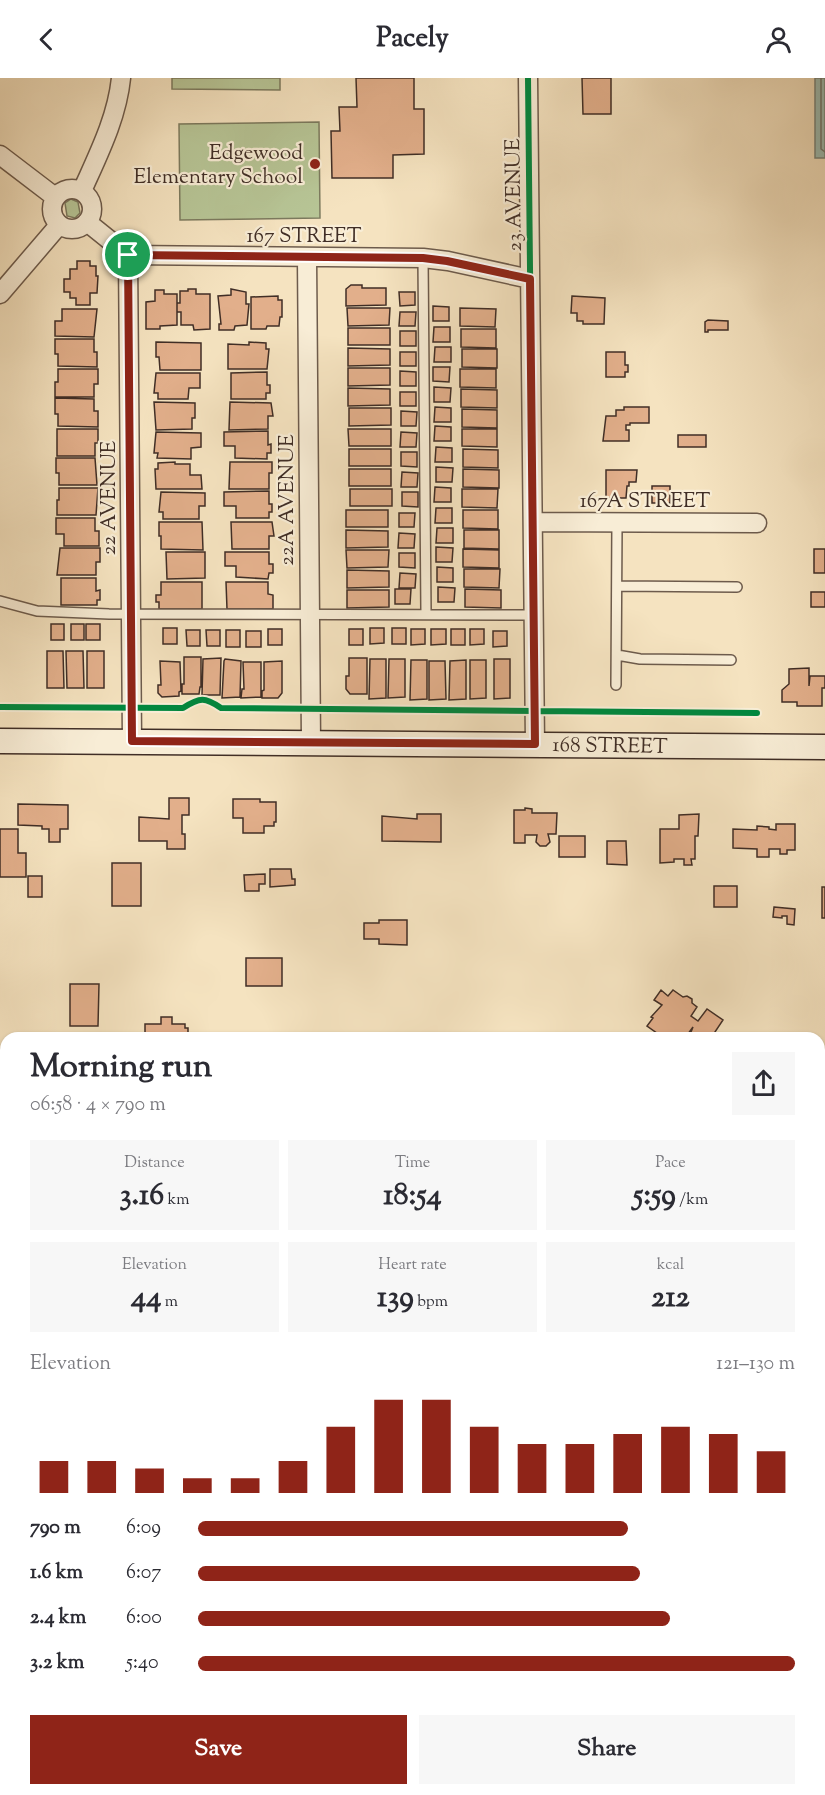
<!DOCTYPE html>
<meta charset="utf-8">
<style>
:root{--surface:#fff;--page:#f7f7f7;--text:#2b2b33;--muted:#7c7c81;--accent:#8f2418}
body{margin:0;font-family:"Sorts Mill Goudy",serif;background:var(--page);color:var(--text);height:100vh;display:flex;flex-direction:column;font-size:22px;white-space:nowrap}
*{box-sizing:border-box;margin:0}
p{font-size:20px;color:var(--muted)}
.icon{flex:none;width:33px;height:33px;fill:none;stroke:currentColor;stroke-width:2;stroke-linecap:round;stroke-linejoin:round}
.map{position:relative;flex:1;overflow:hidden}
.panel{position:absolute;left:0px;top:954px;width:825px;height:764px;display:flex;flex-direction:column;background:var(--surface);border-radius:18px 18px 0 0;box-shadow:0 2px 4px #0004}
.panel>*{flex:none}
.pin{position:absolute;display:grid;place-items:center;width:51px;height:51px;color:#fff;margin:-26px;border:3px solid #fff;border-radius:50%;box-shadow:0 2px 6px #0007}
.round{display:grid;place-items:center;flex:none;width:63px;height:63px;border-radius:0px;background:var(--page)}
.head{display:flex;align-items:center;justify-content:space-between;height:102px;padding:0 30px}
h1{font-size:33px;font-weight:700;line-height:45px}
.figures{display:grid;grid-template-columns:repeat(3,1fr);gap:9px;height:102px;padding:6px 30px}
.figures div{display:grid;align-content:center;border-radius:0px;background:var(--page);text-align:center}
.figures b{font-size:30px;font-weight:700}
.figures small{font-size:16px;font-weight:400}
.figures p{font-size:16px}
.chart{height:168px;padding:12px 30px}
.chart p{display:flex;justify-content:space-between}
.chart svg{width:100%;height:108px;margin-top:6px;stroke:var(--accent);stroke-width:6}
.cta{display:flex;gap:12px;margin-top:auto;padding:12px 30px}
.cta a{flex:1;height:69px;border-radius:0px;background:var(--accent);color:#fff;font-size:24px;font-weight:700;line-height:69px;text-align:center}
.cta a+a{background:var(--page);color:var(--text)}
ul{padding:0 30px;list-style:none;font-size:20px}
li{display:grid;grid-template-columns:96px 72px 1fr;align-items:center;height:45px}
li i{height:15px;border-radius:8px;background:var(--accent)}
header{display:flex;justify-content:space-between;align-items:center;height:78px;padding:0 30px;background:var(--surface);font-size:27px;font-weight:700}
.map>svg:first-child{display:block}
.green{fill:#b7c596;stroke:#7c7a5e;stroke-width:1.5}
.water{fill:#9cbeb5;stroke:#77847c;stroke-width:1.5}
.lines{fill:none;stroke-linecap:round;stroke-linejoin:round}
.shore{stroke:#6e766e;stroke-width:1.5}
.building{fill:#e2af8b;stroke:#402e26;stroke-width:1.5}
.service-casing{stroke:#6d5b4c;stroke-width:12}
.minor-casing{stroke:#6d5b4c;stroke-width:21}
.secondary-casing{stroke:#402e26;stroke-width:27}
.service{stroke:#f8edd6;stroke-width:9}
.minor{stroke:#f8edd6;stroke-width:18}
.secondary{stroke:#f8edd6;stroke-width:24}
.cycleway-casing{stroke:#f8edd6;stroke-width:10}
.cycleway{stroke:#00873e;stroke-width:6}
.route-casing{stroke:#fff;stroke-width:12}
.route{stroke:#8f2418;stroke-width:8}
.poi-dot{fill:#8f2418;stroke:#f8edd6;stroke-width:2}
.labels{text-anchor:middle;stroke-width:4.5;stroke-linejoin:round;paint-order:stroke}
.poi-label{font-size:21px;fill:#402e26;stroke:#f8edd6;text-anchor:end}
.street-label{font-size:21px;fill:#402e26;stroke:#f8edd6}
</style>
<header><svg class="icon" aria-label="back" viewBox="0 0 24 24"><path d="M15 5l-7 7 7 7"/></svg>Pacely<svg class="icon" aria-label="person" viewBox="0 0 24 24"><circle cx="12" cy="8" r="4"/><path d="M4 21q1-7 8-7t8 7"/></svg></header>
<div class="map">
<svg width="825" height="1717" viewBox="0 0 825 1717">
<rect width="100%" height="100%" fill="#f5e3c0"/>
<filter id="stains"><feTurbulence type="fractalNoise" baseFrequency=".00333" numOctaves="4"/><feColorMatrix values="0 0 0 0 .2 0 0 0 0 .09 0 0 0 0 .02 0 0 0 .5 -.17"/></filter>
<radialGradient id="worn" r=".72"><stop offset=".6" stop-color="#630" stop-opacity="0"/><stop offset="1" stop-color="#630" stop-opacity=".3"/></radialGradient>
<path class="green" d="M172 0H280V12L172 11Z
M319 44 320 140 180 142 179 46Z
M71 121 78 124 80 135 75 140 67 138 65 125Z"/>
<path class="water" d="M815 0H825V80H815Z"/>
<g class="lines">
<path class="shore" d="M821 0V71L825 74"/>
</g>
<path class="building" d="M356 0H414V31H424V76L393 77V100H332L331 53H340L339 29H357Z
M582 0H611V36H583Z
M77 183H90V188H96V198H98L97 215H90V227H76V220H70V214H64V201H70V191H77Z
M351 207H362V210H386V227L346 228V211Z
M188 211H196V216H210V251L194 252 193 247H181V234H177V225H180V213H188Z
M231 211 246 214V226H249L247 247 235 248 234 252H219V246H221L218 218 231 217Z
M155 212H164V216H177V247L160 248V251H146V224L155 223Z
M399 214H415V227L400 228Z
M278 218V222H282V239H280L279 248H267L266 251H251V219Z
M572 218 605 220 604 246H583V243H577V235H571Z
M433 228 449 229V243H433Z
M347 230H390L389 247 348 248Z
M460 230 496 231 495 249 460 248Z
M62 231H97L94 259 55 258V243H62Z
M400 234H416L415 248H399Z
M708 242 728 243V252H708V254H705V244Z
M434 249H450V264H433Z
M348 250H390V267H348Z
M461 251H496V270L461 269Z
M400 253H416V268H400Z
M55 261H94V274H97V289L58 288V276H55Z
M156 264 201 265V292H160L159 279H156Z
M249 264 266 265V271H269L267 291H228V266L249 267Z
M435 269H451V284H434Z
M348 270 390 271V287L348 288Z
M462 271H497V290L462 289Z
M400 274H416V288H400Z
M606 274H625V287H628V294H625V299H606Z
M433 289H450L449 304 433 303Z
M348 290H390V307L348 308Z
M58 291H98V306H94V319H55V304H58Z
M460 291H496V310L460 309Z
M400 293 416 294V308H400Z
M267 294V307H270V315H266V321H231V295Z
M156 295H200V310H189L188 321H158V315H154Z
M434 309 451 310 450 324H434Z
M348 310 390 311V327L348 328Z
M461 311 497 312V330L461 329Z
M400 314H416V328H400Z
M55 320 94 321V333H98V349L58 348V336H55Z
M154 324 195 325V340H192V351L156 352Z
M230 324 271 325 273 338H268V351L229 352Z
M435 329 451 330V344H434Z
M624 329H649V345H630V347H626V352H629V363H603L606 338H616V332H624Z
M349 330H391V347L349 348Z
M462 331 497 332V350L462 349Z
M401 333 417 334 416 348H401Z
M435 348 451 349V363H434Z
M57 351H98V365H95V378H57Z
M348 351H391V368H349Z
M462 351H497V369L462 368Z
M268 353V367L271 366V375H267V381L235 380V368H224V354Z
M156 354 201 355V369L191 370V381L157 380 158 375H154Z
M401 354 417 355 416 369H400Z
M678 357H706V369H678Z
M436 369 452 370V384H435Z
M349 371H391V388H349Z
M463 371 498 372V390L463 389Z
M401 374H417V389L401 388Z
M56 380H95L97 407H59V395H56Z
M175 384V386H190V397H201L202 411H156L155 391H158V385Z
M230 384H272V395H269V411H229Z
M436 389 453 390 452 404H436Z
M349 391H391V408H349Z
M463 391 499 392V410L463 409Z
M606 392H637L636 404H629V408H627L626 420H606Z
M402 394 418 395 417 409H401Z
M652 408H670V425H652Z
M435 409 451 410V424H434Z
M59 410H98L96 437H57V422H59Z
M350 411H392V428H350Z
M462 411H498L497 430 462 429Z
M269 413V426H272V434H269V440H236V428H224V414Z
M161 414 205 415V428H199V441H163V434H159Z
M402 414H418V429L402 428Z
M436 430H452V445H435Z
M346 432H388V449H346Z
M463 432H498V451L463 450Z
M399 435H415L414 449H399Z
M56 440H95V453H99V468H64V456H56Z
M159 444H202L203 472 161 471V458H159Z
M231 444H272L274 458H269V471H232Z
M437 450H453V465H436Z
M346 452 388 453V469L346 470Z
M464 452H499V471L464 470Z
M399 455 415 456 414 470H398Z
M436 469 453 470 452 484H436Z
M60 470H100V484H96V497H57Z
M463 471 499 472V490L463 489Z
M814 471H825V495H814Z
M346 472H389L388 489 347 490Z
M166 474H205V500L167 501Z
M225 474H269V486H273V495H269L268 501 236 499V488H225Z
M399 475H415V490L399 489Z
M437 489 453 490V504H437Z
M464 491H500L499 510 464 509Z
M347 492 389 493V509L347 510Z
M400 495 416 496 415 510H399Z
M61 500H96V513L100 512V522H97V527H61Z
M161 504H202V531H159V524H156V517H161Z
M226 504H268V516L273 517V531H227Z
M438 509 455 510 454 524H438Z
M395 511H411L410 526H395Z
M465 511 501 512V530L465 529Z
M347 512H389V529L347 530Z
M811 514H825V529H811Z
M51 546H64V562H51Z
M71 546H84V562H71Z
M86 546H100V562H86Z
M163 550H177V566H163Z
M370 550H384V565L370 566Z
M392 550H406V566H392Z
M268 551H282V567H268Z
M349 551H363V567H349Z
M411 551H425V566L411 567Z
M431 551H446V566L431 567Z
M451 551H465V567H451Z
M470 551H484V566L470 567Z
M186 552H200V568H187Z
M206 552H220V568H207Z
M226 552H240V569H226Z
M246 553H261V569H246Z
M493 553H507V568L493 569Z
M47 573H63L64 610H47Z
M66 573H83L84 610H67Z
M87 573H104V610H87Z
M184 579H201V609H200L199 616H182V606H184Z
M221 580 220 617H202L203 581Z
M349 580H367V616H350L346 611V598H349Z
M225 581 241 583 240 619 222 620 224 583Z
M370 581H386V620L369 621Z
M389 581H405V619L388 620Z
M494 581H510V620L494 621Z
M411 582H427V621L410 622Z
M466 582V621L449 622 450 583Z
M470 582H486V620L470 621Z
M160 583 180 584 181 613 179 614V618L162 619 158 615V607H161Z
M282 583V615L278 620H262V613L264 612V584Z
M429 583H445L446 621 429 622Z
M243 584H261V619L241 620 242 611H244Z
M809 590V608L810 598H825V610H822V628H797V624H782V612L789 606V591Z
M169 720H189V737H182V756H185V771H167V763H139V739L169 741Z
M233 721H260V724H276V744H274V748H264V755H243V740H233Z
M18 726 68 727V751H60V764H49V751H42V748L18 747Z
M525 730 532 731V735H557L556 756H548L550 764 546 768H540L536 764 537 757H525V765H514V732H525Z
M417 736H441V764L382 763V738L417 741Z
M699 736 698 758H695V781H691L692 787H684V781H674V784L660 785V751H679V737Z
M776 746H795V772H787V776H780V771H769V779H757V771L733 770V751L757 752V748L769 749V751L776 752Z
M0 751H18V775H26V799H0Z
M559 758H585V779H559Z
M607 763H626L627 787 607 786Z
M112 785H141V828H112Z
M270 791H291L292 801H295V807L270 809Z
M265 796V806H259V813H245L244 797Z
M28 798H42V819H28Z
M714 808H737V829H714Z
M822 809H825V840H822Z
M774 829 795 831 794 847 787 846V838H782V840L773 839Z
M379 842H407V867L379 866V861H364V845H379Z
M246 880H282V908H246Z
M70 906H99L98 948H70Z
M661 912 668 918 673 912 683 919 687 918 692 921V925L697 929 691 938 698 943 707 931 723 942 711 960H700L691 954 693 949 685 960H664L647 948 653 940 651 939 662 927 654 922Z
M161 939H172V946H185V950H188V960H137L145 959V946H161Z
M819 1012H825V1041H819Z
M0 1125H6V1185H0Z
M0 1244H6V1290H0Z
M0 1353H6V1396L4 1397H0Z
M0 1455H6V1510H0Z
M819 1548H825V1569H819Z
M0 1559H5L6 1619H0Z
M0 1624H6V1641H0Z
M0 1696H6V1712H14V1717H0Z
M199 1712H227L228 1717H199Z
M499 1712H552V1717H499Z
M705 1712H728L731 1713V1717H691V1714H705Z"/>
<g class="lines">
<defs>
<path id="service" d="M423 180 426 535
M617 508 737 509
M0 523 37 533 109 536 535 537
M617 577 640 581 731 582
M616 607 617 445"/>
<path id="minor" d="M528 0 535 666
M0 77 55 119
M52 131a20 20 0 1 1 40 0a20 20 0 1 1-40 0Z
M82 113C98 77 117 40 121 0
M87 144 128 177 423 180 448 183 530 201
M128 177 132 663
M307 180 311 664
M0 216 59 147
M533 444 757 445
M0 1078H6
M819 1658H825
M102 1712V1717
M594 1712V1717"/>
<path id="secondary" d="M0 663 825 669"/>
</defs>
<use href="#service" class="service-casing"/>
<use href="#minor" class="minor-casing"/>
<use href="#secondary" class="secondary-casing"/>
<use href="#service" class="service"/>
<use href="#minor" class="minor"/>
<use href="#secondary" class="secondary"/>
<defs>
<path id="cycleway" d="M528 0 535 666
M0 629 183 630C200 619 205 619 221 630L757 635"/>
</defs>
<use href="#cycleway" class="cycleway-casing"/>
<use href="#cycleway" class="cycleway"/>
</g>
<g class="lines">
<defs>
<path id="route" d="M128 177 423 180 447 183 530 201 535 666 132 663Z"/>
</defs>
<use href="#route" class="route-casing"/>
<use href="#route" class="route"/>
</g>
<circle class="poi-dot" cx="315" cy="86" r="6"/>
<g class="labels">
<g class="poi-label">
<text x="303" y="81">Edgewood<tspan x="303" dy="24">Elementary School</tspan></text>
</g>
<g class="street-label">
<text transform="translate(513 117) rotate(-91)" y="7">23 AVENUE</text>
<text x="304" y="164">167 STREET</text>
<text transform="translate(108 420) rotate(-90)" y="7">22 AVENUE</text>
<text transform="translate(286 422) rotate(-90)" y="7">22A AVENUE</text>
<text x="645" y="429">167A STREET</text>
<text transform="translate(610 667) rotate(1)" y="7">168 STREET</text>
</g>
</g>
<rect width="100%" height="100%" filter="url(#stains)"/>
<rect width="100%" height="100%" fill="url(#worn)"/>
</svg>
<div class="pin" style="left:128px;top:177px;background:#1e9e55"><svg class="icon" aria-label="arrive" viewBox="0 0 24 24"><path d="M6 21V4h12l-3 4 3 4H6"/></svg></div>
<section class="panel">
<div class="head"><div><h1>Morning run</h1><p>06:58 · 4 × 790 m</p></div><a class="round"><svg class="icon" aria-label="share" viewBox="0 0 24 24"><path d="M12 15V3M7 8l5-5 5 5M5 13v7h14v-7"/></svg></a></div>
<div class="figures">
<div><p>Distance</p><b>3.16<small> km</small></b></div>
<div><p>Time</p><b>18:54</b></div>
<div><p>Pace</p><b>5:59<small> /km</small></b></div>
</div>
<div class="figures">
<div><p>Elevation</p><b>44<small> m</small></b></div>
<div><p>Heart rate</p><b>139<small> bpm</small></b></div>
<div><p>kcal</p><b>212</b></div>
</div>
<div class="chart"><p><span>Elevation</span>121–130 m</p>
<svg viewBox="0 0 160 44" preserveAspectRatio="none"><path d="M5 44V31M15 44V31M25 44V34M35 44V38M45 44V38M55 44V31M65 44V17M75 44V6M85 44V6M95 44V17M105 44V24M115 44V24M125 44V20M135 44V17M145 44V20M155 44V27"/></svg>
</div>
<ul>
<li><b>790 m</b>6:09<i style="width:72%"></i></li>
<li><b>1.6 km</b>6:07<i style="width:74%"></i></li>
<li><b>2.4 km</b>6:00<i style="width:79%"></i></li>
<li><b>3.2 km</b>5:40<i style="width:100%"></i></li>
</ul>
<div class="cta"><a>Save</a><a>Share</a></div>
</section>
</div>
